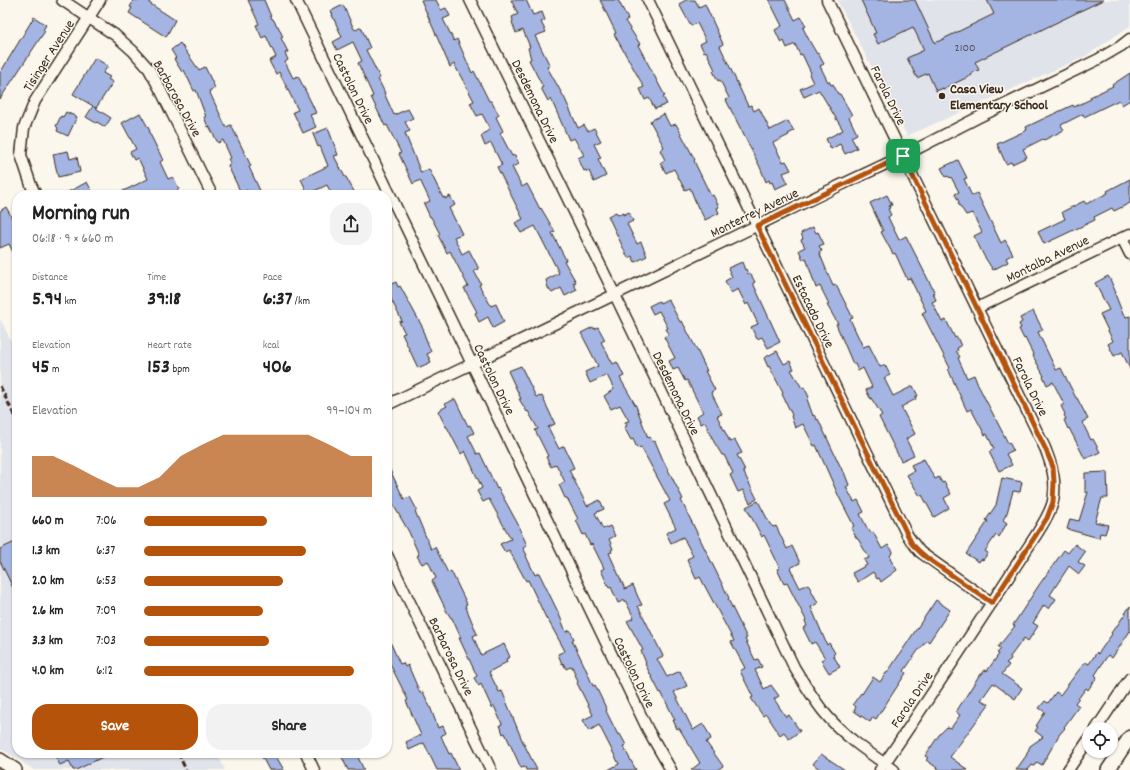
<!DOCTYPE html>
<meta charset="utf-8">
<style>
:root{--surface:#fff;--page:#f2f2f2;--text:#222;--muted:#767676;--accent:#b45309}
body{margin:0;font-family:Dekko,sans-serif;background:var(--page);color:var(--text);height:100vh;display:flex;flex-direction:column;font-size:15px;white-space:nowrap}
*{box-sizing:border-box;margin:0}
p{font-size:13px;color:var(--muted)}
.icon{flex:none;width:22px;height:22px;fill:none;stroke:currentColor;stroke-width:2;stroke-linecap:round;stroke-linejoin:round}
.map{position:relative;flex:1;overflow:hidden}
.sheet{position:absolute;left:12px;top:190px;width:380px;height:568px;display:flex;flex-direction:column;background:var(--surface);border-radius:16px;box-shadow:0 1px 3px #0004}
.sheet>*{flex:none}
.fabs{position:absolute;left:1082px;top:722px;display:grid;gap:8px}
.fabs a{display:grid;place-items:center;width:36px;height:36px;border-radius:50%;background:var(--surface);box-shadow:0 1px 3px #0004;font-size:20px}
.pin{position:absolute;display:grid;place-items:center;width:34px;height:34px;color:#fff;margin:-17px;border-radius:8px;box-shadow:0 2px 6px #0006}
.round{display:grid;place-items:center;flex:none;width:42px;height:42px;border-radius:16px;background:var(--page)}
.summary{display:flex;align-items:center;justify-content:space-between;height:68px;padding:0 20px}
h1{font-size:22px;font-weight:700;line-height:30px}
.metrics{display:grid;grid-template-columns:repeat(3,1fr);gap:6px;height:68px;padding:4px 20px}
.metrics div{display:grid;align-content:center}
.metrics b{font-size:20px;font-weight:700}
.metrics small{font-size:11px;font-weight:400}
.metrics p{font-size:11px}
.chart{height:112px;padding:8px 20px}
.chart p{display:flex;justify-content:space-between}
.chart svg{width:100%;height:72px;margin-top:4px;fill:var(--accent);opacity:.7}
.cta{display:flex;gap:8px;margin-top:auto;padding:8px 20px}
.cta a{flex:1;height:46px;border-radius:16px;background:var(--accent);color:#fff;font-size:16px;font-weight:700;line-height:46px;text-align:center}
.cta a+a{background:var(--page);color:var(--text)}
ul{padding:0 20px;list-style:none;font-size:13px}
li{display:grid;grid-template-columns:64px 48px 1fr;align-items:center;height:30px}
li i{height:10px;border-radius:5px;background:var(--accent)}
.map>svg:first-child{display:block}
.built{fill:#e1e3ea}
.building{fill:#a4b5e4;stroke:#3b2a1e}
.lines{fill:none;stroke-linecap:round;stroke-linejoin:round}
.minor-casing{stroke:#3b2a1e;stroke-width:13}
.tertiary-casing{stroke:#3b2a1e;stroke-width:16}
.minor{stroke:#fbf7ec;stroke-width:10}
.tertiary{stroke:#fbf7ec;stroke-width:13}
.rail{stroke:#3b2a1e;stroke-width:3;stroke-dasharray:6 3;stroke-linecap:butt}
.route-casing{stroke:#fff;stroke-width:8}
.route{stroke:#b45309;stroke-width:5}
.poi-dot{fill:#3b2a1e;stroke:#fbf7ec;stroke-width:1.5}
.labels{text-anchor:middle;stroke-width:3;stroke-linejoin:round;paint-order:stroke}
.number-label{font-size:12px;fill:#554d50}
.street-label{font-size:14px;fill:#3b2a1e;stroke:#fbf7ec}
.poi-label{font-size:14px;font-weight:bold;fill:#3b2a1e;stroke:#fbf7ec;text-anchor:start}
</style>
<div class="map">
<svg width="1130" height="770" viewBox="0 0 1130 770">
<rect width="100%" height="100%" fill="#fbf7ec"/>
<filter id="ink" filterUnits="userSpaceOnUse"><feTurbulence type="fractalNoise" baseFrequency=".025" numOctaves="2"/><feDisplacementMap in="SourceGraphic" scale="8" xChannelSelector="R" yChannelSelector="G"/><feConvolveMatrix kernelMatrix="1 2 1 2 8 2 1 2 1" color-interpolation-filters="sRGB"/></filter>
<g filter="url(#ink)">
<path class="built" d="M837 0H1130V26L1086 56 907 136Z
M0 319 17 353V753H217L225 770H34L0 748Z"/>
<path class="building" d="M134 0H151L149 3 175 20 166 37 129 13 132 8 130 7Z
M248 0H264L272 19H273L277 26H278L283 37 281 38 288 52 285 53 288 60 285 62 293 78 298 76 312 104 316 113 310 115 316 127 303 133 293 112 298 110 279 72 276 74 269 61 276 57 266 36 262 38 256 25 259 24Z
M421 0H436L441 10 446 8 450 16 443 19 454 41 457 39 472 73 474 71 489 101H491L499 115 496 117 503 131 500 133 512 156 515 155 519 164 512 167 522 187 527 184 540 209 541 208 555 232 552 233 566 260 564 261 576 282 573 283 577 290 565 296 561 288 552 293 548 288 546 280 559 273 535 226 521 233 515 223 523 219 497 167 502 165 491 143 485 146 481 136 490 129 482 114 477 116 470 103 474 101 454 64 450 67Z
M511 0H526L533 15 542 12 545 20 541 22 546 32 535 36 550 66 547 67 565 99 578 128 584 125 588 131 594 128 601 141 594 144 601 158 598 159 606 176 594 182 589 171 587 172 586 170 584 171 578 158 584 155 574 138 569 140 551 99 548 101 541 88 543 87 529 60 531 59 528 48 530 47 523 30 516 33 512 22 513 21 512 17 518 14Z
M600 0H618L628 19 625 21 640 44 638 45 665 96 663 97 667 104 655 109 649 98 645 100 640 89 644 87 614 34 616 33Z
M686 0H695L699 7 705 4 723 44 720 46 748 106 751 105 754 111 759 108 770 130 788 121 794 131 788 134 789 135 773 143 783 162 786 161 791 170 783 173 788 183 775 189 772 182 770 183 769 180 766 182 760 167 726 100 729 98 720 80 718 81 713 71 715 70 706 51 704 52 700 44 706 41 697 23 691 26 679 4Z
M769 0H785L795 20 801 17 806 26 803 28 810 42 817 54 818 53 824 64 820 66 828 82 829 81 831 85 833 84 838 94H840L852 115 849 117 857 134 851 137 857 148 845 154 840 144 831 149 826 139 843 130 819 90 804 97 800 89 813 83 809 74 811 73 802 54 800 55 795 44 787 48 784 41 781 43 775 30 782 26Z
M861 0H915L935 43 994 14 987 0H1103L975 62 979 70 972 73V75L943 89V88L936 91 928 73 917 78 907 58 924 50 913 27 878 44 873 34 876 33Z
M343 5 354 29 356 30 361 27 370 48 366 50 380 78 378 79 385 93H384L394 115 408 109 413 118 405 122 410 131 405 133 421 173 429 169 443 198 445 197V199L450 196 455 205 449 208 462 234 454 237 462 254 469 250 479 269 474 271 481 284 479 285 491 306 496 304 504 322 493 328 488 317 479 322 475 313 477 312 464 288 468 286 450 251 447 253 438 235 440 234 431 217H430L424 204 430 201 420 180 413 184 399 154 401 153 387 125 385 126 371 97 373 96 358 63 362 61 353 42 337 50 333 42 342 37 332 15H333L331 11Z
M34 17 46 25 43 30 45 31 0 99V73Z
M180 43 199 70 205 67 215 88 209 91 226 127 231 125 251 166 249 167 262 195H248L247 190 241 193 228 166 231 164 228 159 231 158 223 140 218 143 209 126 208 127 204 117H206L196 90 194 91 184 70 182 72 174 59 176 58 171 50Z
M95 58 108 66 103 73 110 77 108 79 113 82 96 108 94 107 111 118 105 127 97 122 96 123 86 117 93 106 73 94Z
M1130 73V100L1122 105 1119 100 1084 117 1083 114 1061 125 1064 130 1044 140 1043 139 1023 149 1027 157 1012 164 1011 162 1006 164 997 144 1027 130 1026 127 1045 118 1073 105 1074 107 1091 99 1090 97 1113 86 1112 85Z
M66 112 77 117 68 136 57 131 58 128 56 126 61 116 63 117Z
M140 113 150 131 149 132 163 160 160 162 168 179 173 177 179 189 177 190 180 195H115L148 179 138 158 134 160 130 152 136 149 122 123Z
M664 114 670 126 676 124 695 160 694 161 711 196 713 195 719 207 717 208 719 213 705 220 699 208H698L690 188 685 190 675 171 674 169 666 173 660 163 665 160 660 150 664 147 650 121Z
M328 128 338 155 334 156 345 177H346L356 195H332L327 185 308 194 301 179 328 166 320 146 318 147 313 134Z
M68 151 70 159 77 157 80 172 58 177 53 154Z
M958 160 967 178 964 179 972 196 977 193 1001 243 1005 240 1013 254 1006 258 1008 262 993 270 984 256 974 236 982 232 972 213 966 215 958 203 959 202 955 194 959 192 951 177 950 178 948 176 946 177 941 168Z
M1130 179V203L1114 211 1112 208 1094 217 1095 220 1044 244 1038 232 1065 219 1062 212 1084 201 1086 204 1108 193 1107 191Z
M87 182 94 195H62L78 187Z
M887 195 892 205 889 206 890 208 888 209 891 215 888 217 899 240 906 236 935 293H933L936 300 932 302 942 322 946 320 955 338 957 337 961 346 957 348 958 350 956 351 960 357 958 358 967 378 974 375 978 385 1008 443 1009 442 1013 450 1006 454 1012 465 999 471 989 452 994 449 987 434 985 435 971 409 967 411 948 369 950 368 922 313 926 311 910 278 907 279 895 253 893 254 881 232 883 231 870 203Z
M6 207 17 227V260L9 244 0 248V211Z
M616 212 618 215 623 213V215L629 212 633 221 627 224 637 244 641 242 647 256 635 262 632 256 628 258 608 216Z
M813 227 816 233 818 232 824 244 819 246 822 251 819 252 833 286 836 285 853 318 850 319 863 347 869 345 880 367 885 365 890 375 884 378 893 396 913 386 918 396 915 397 916 399 901 407 915 434 906 439 914 455 901 461 879 417 882 415 871 398H870L866 390 872 387 863 368 858 371 855 364H853L836 324H838L827 305 829 304 820 286 816 288 806 258 803 260 799 250 805 247 801 240 803 239 801 233Z
M742 262 745 270 746 269 748 274 750 273 755 282 753 283 780 342 768 348 762 337 757 339 751 327 758 324 748 303 746 305 738 289 731 293 725 281 732 277 728 268Z
M1108 276 1110 279 1116 293 1115 294 1123 314 1124 313 1126 317 1130 316V369L1122 352 1114 356 1108 344 1113 341 1100 314 1109 310 1095 283Z
M396 282 398 287 400 286 417 317 424 330 423 331 431 352 427 354 431 362 418 368 402 334 405 333 399 322 402 321 387 291V286Z
M668 299 680 322 682 321 696 348 707 371H705L715 390 711 392 722 414 717 416 730 442 735 440 742 453 737 455 745 470 743 471 757 499 750 503 743 490 738 492 730 475 733 473 724 455H722L714 442 705 422 701 424 697 416 703 412 687 380 685 381 678 368 673 370 669 361 675 358 664 337 669 334 666 329 668 328 659 311 653 314 649 306 659 301 660 303Z
M1033 311 1043 330 1038 332 1056 370 1061 368 1076 398H1077L1088 419 1082 422 1091 440 1093 439 1100 452 1085 459 1069 428 1068 429 1064 420 1066 419 1064 415 1065 414 1061 406 1064 404 1053 382 1047 385 1043 376H1044L1033 356H1034L1025 338 1024 339 1019 329 1021 328 1019 324 1022 322 1020 318Z
M593 327 594 329 598 327 605 340 601 342 613 364 617 362 624 376 620 378 636 406 648 438 650 437 653 442 655 441 663 460 683 499 681 500 729 598 728 599 747 638 745 639 755 660 758 659 762 667 755 670 764 689 771 685 779 696 774 699 786 717 789 715 800 731 789 739 784 732 780 735 766 714 763 716 751 698 753 697 740 671 745 668 731 642 734 641 700 577 696 579 687 559 693 556 683 537 671 543 666 533 676 528 664 504 670 501 641 447 637 448 633 439 631 440 624 427 627 426 625 422 629 421 620 405 611 409 604 396 614 389 607 375 590 383 585 372 598 366 581 333Z
M777 351 784 364 790 361 794 369 791 370 802 388 804 387 809 397 807 399 813 416 814 415 817 420 818 419 843 472H844L849 485 846 487 854 502 858 500 864 512 860 514 868 530 869 529 871 533 873 532 882 549 888 545 893 551 890 556 892 558 890 559 897 570 881 582 879 578 877 579 873 572 858 582 852 573 867 565 864 560 869 558 858 539H857L851 528 854 526 839 497 816 445 814 446 803 424 795 428 791 416 792 415 782 394 783 393 769 366 768 367 764 358Z
M521 366 536 397 539 396 540 397 542 396 555 424 548 427 559 449 564 446 574 468 569 470 587 506 600 500 604 509 595 513 603 529 610 526 615 536 609 539 613 549 611 550 612 552 609 553 625 589 633 585 638 597 642 605 638 606 663 656 657 659 667 677 680 671 687 686 674 692 693 730 703 724 709 734 711 739 706 742 723 766 717 770H691L700 763 679 728 677 729 673 720H675L661 692 660 693 645 664 646 663 641 651 643 650 627 621 634 618 625 600 618 603 611 587 609 588 601 570 604 568 592 544 590 545 585 534 583 535 576 520 578 519 567 498H565L559 485 565 482 556 464 551 467 546 457 548 456 535 430 538 429 528 411 527 412 519 399H521L508 371Z
M455 399 468 426 470 425 474 433 468 436 477 454 480 453 497 489 498 488 502 495 520 528H519L527 545 523 548 527 555 526 556 535 575 539 573 559 614 566 632 570 630 574 639 572 640 585 667 593 686 595 685 607 710 606 711 618 735 620 734 626 745 623 746 636 770H608L619 764 599 725 589 731 583 720 593 715 577 683 578 682 572 666 566 669 563 663 562 664 558 654 565 651 548 620H547L528 580 526 581 509 550 505 552 500 544 511 539 489 499 483 502 477 491 482 488 465 451 461 454 447 427H446L438 411 447 406 445 404Z
M924 459 935 479 939 477 942 483 944 482 951 494 944 498 949 508 934 517 922 495 920 496 907 475 914 471 911 465Z
M387 464 404 499 410 497 417 510 415 511 431 549 435 547 448 573 451 571 467 604 465 605 477 634 473 636 481 655 504 644 510 657 506 659 507 662 489 672 499 692 502 691 522 740 537 770H526L525 767 521 768 505 733 503 734 500 725 502 724 494 706 492 708 481 684 479 686 474 678 477 676 459 638H461L452 618H451L447 612 432 581 436 578 428 561 422 564 417 556 419 555 409 532 387 494Z
M1107 472 1108 498H1102L1095 522 1108 525 1105 534 1100 533 1099 538 1067 529 1070 519 1079 521 1088 492H1085V473Z
M1002 478 1022 482 1020 492 1013 491 1007 513 1003 520 1007 523 999 537 996 535 985 551 988 553 983 560 981 559 979 562 966 554 988 521 986 520 996 505Z
M758 501 770 524 773 527 776 526 787 549 792 546 800 563 790 568 800 588 808 584 818 603 811 607 827 645 829 643 835 653 833 655 840 667 829 673 821 660 825 658 815 642 811 644 803 628 807 626 805 621 806 620 787 583 784 584 777 569 780 568 764 535 762 537 746 507Z
M17 541V596L0 561V549Z
M1075 544 1085 552 1078 562 1085 566 1079 574 1069 566 1050 595 1056 599 1049 609 1044 605 1033 623 1038 626 1028 641 1024 638 1021 642 1010 657 1011 659 1006 663 1009 665 1002 674 1022 688 1015 699 993 683 981 700 989 704 950 757 968 770H940L926 760 928 758 925 756 939 735 947 727 951 728 960 715 956 712 980 674 981 675 985 670 987 671 999 654 997 653 1001 649 998 647 1015 626 1013 625 1039 585 1064 550 1068 553Z
M936 600 950 610 929 642 927 640 917 652 904 671 906 673 876 719 873 717 870 722 854 711 856 707 853 704 861 693 862 694 873 677 880 682 886 673H887Z
M1130 606V631L1112 658 1108 655 1095 675 1097 677 1088 690 1086 688 1075 703 1079 706 1064 727 1065 728 1059 735 1042 765 1037 762 1034 766 1032 765 1028 770H1016L1026 756 1030 746 1043 737 1035 731 1038 727 1036 726 1045 712 1039 708 1045 701 1048 703 1056 692 1060 695 1085 662 1089 664 1097 652 1098 654 1112 634 1111 633 1116 626H1117Z
M387 635 400 664 403 663 405 667 408 665 420 693 423 692 431 709 438 728 443 726 446 733 441 736 449 754 451 753 459 770H437L424 743 409 750 406 742 421 735 406 701 408 700 387 658Z
M53 753H111L76 770H73L69 761 60 765Z
M260 753H274L284 770H269Z
M340 753H356L364 770H348Z
M821 754 845 770H821L813 764Z"/>
<g class="lines">
<defs>
<path id="minor" d="M62 0 115 35 133 51 149 69 160 89 212 195
M296 0 472 364 648 730 671 770
M470 0 615 295 794 667C803 682 812 697 823 711 842 735 869 753 894 770
M648 0 907 535 920 552 992 603
M827 0 1045 448C1052 466 1057 482 1053 501 1050 518 1025 551 1015 567 971 635 926 703 880 770
M36 195 31 185 21 155 24 128 35 101 100 0
M1122 238 1130 254
M977 308 1130 234
M387 405 828 191 903 156 977 118 1097 60 1121 46 1130 39
M387 555 491 770
M1096 729 1130 678
M306 753 314 770
M1068 770 1089 739"/>
<path id="tertiary" d="M0 760 15 770
M1108 770 1130 737"/>
</defs>
<use href="#minor" class="minor-casing"/>
<use href="#tertiary" class="tertiary-casing"/>
<use href="#minor" class="minor"/>
<use href="#tertiary" class="tertiary"/>
<path class="rail" d="M0 386 17 421
M178 753 186 770"/>
</g>
</g>
<g class="lines" filter="url(#ink)">
<defs>
<path id="route" d="M903 156 1045 448 1053 467 1054 482 1053 502 1047 518 992 603 927 558 920 552 912 544 757 226Z"/>
</defs>
<use href="#route" class="route-casing"/>
<use href="#route" class="route"/>
</g>
<circle class="poi-dot" cx="942" cy="96" r="4"/>
<g class="labels">
<g class="number-label">
<text x="965" y="51">2100</text>
</g>
<g class="street-label">
<text transform="translate(48 55) rotate(-57)" y="5">Tisinger Avenue</text>
<text transform="translate(354 88) rotate(64)" y="5">Castolon Drive</text>
<text transform="translate(889 95) rotate(64)" y="5">Farola Drive</text>
<text transform="translate(178 98) rotate(61)" y="5">Barbarosa Drive</text>
<text transform="translate(536 101) rotate(64)" y="5">Desdemona Drive</text>
<text transform="translate(754 212) rotate(-26)" y="5">Monterrey Avenue</text>
<text transform="translate(1047 258) rotate(-26)" y="5">Montalba Avenue</text>
<text transform="translate(814 311) rotate(64)" y="5">Estacado Drive</text>
<text transform="translate(495 379) rotate(64)" y="5">Castolon Drive</text>
<text transform="translate(1031 386) rotate(64)" y="5">Farola Drive</text>
<text transform="translate(677 393) rotate(64)" y="5">Desdemona Drive</text>
<text transform="translate(452 656) rotate(64)" y="5">Barbarosa Drive</text>
<text transform="translate(635 672) rotate(64)" y="5">Castolon Drive</text>
<text transform="translate(911 699) rotate(-56)" y="5">Farola Drive</text>
</g>
<g class="poi-label">
<text x="950" y="93">Casa View<tspan x="950" dy="16">Elementary School</tspan></text>
</g>
</g>
</svg>
<div class="fabs">
<a><svg class="icon" aria-label="locate" viewBox="0 0 24 24"><circle cx="12" cy="12" r="6"/><path d="M12 2v4M12 18v4M2 12h4M18 12h4"/></svg></a>
</div>
<div class="pin" style="left:903px;top:156px;background:#1e9e55"><svg class="icon" aria-label="arrive" viewBox="0 0 24 24"><path d="M6 21V4h12l-3 4 3 4H6"/></svg></div>
<section class="sheet">
<div class="summary"><div><h1>Morning run</h1><p>06:18 · 9 × 660 m</p></div><a class="round"><svg class="icon" aria-label="share" viewBox="0 0 24 24"><path d="M12 15V3M7 8l5-5 5 5M5 13v7h14v-7"/></svg></a></div>
<div class="metrics">
<div><p>Distance</p><b>5.94<small> km</small></b></div>
<div><p>Time</p><b>39:18</b></div>
<div><p>Pace</p><b>6:37<small> /km</small></b></div>
</div>
<div class="metrics">
<div><p>Elevation</p><b>45<small> m</small></b></div>
<div><p>Heart rate</p><b>153<small> bpm</small></b></div>
<div><p>kcal</p><b>406</b></div>
</div>
<div class="chart"><p><span>Elevation</span>99–104 m</p>
<svg viewBox="0 0 160 44" preserveAspectRatio="none"><path d="M0 44V19L10 19L20 25L30 32L40 38L50 38L60 32L70 19L80 12L90 6L100 6L110 6L120 6L130 6L140 12L150 19L160 19V44z"/></svg>
</div>
<ul>
<li><b>660 m</b>7:06<i style="width:54%"></i></li>
<li><b>1.3 km</b>6:37<i style="width:71%"></i></li>
<li><b>2.0 km</b>6:53<i style="width:61%"></i></li>
<li><b>2.6 km</b>7:09<i style="width:52%"></i></li>
<li><b>3.3 km</b>7:03<i style="width:55%"></i></li>
<li><b>4.0 km</b>6:12<i style="width:92%"></i></li>
</ul>
<div class="cta"><a>Save</a><a>Share</a></div>
</section>
</div>
